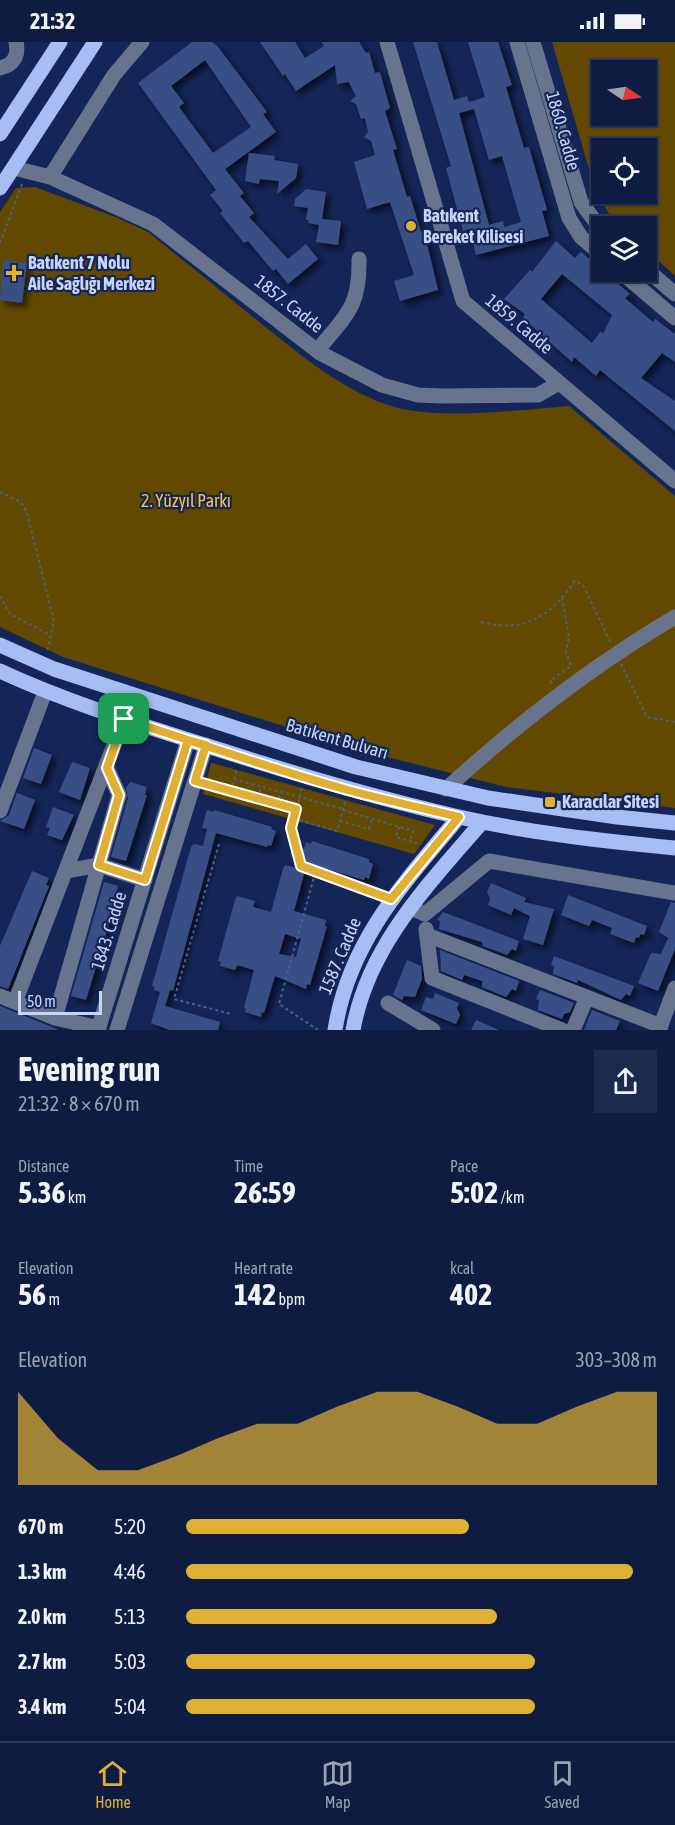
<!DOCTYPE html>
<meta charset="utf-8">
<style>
:root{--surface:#0f1c42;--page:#1d294d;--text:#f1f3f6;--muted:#9ba1b2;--line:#2f3a5b;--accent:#e0b034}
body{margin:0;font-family:"Asap Condensed",sans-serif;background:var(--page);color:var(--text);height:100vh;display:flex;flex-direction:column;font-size:22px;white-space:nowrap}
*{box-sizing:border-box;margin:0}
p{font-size:20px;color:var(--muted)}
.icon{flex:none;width:33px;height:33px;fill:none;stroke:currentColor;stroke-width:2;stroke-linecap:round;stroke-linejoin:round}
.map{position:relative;height:988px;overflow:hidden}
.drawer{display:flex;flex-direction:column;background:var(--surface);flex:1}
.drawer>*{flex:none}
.needle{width:39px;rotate:103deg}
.tools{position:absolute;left:591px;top:18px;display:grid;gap:12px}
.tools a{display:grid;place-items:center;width:66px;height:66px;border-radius:0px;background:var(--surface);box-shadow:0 2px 4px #0004,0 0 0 2px var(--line);font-size:30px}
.scale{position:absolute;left:18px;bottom:15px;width:84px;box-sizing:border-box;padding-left:6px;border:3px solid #c7d6f6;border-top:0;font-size:16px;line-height:21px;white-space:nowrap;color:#c7d6f6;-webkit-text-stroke:4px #142658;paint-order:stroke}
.pin{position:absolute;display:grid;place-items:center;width:51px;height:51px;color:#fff;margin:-26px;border-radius:12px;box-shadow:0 3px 9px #0006}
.round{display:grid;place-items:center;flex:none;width:63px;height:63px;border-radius:0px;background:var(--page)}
.headline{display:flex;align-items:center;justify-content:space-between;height:102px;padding:0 18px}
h1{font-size:33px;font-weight:700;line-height:45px}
.metrics{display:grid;grid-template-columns:repeat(3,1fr);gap:9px;height:102px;padding:6px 18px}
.metrics div{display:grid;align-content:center}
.metrics b{font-size:30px;font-weight:700}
.metrics small{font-size:16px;font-weight:400}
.metrics p{font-size:16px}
.chart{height:168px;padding:12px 18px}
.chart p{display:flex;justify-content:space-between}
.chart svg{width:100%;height:108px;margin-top:6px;fill:var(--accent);opacity:.7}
ul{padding:0 18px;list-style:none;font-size:20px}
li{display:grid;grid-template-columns:96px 72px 1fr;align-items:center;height:45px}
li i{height:15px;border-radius:8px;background:var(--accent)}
.status{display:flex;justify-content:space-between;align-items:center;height:42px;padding:0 30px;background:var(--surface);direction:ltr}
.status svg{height:16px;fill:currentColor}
.menu{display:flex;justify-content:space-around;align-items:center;height:84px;border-top:2px solid var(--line);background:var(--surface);font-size:16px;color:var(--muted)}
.menu a{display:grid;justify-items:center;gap:3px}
.menu .active{color:var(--accent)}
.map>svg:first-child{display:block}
.green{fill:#634900;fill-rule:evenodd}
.building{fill:#394f85;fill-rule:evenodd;filter:url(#shadow)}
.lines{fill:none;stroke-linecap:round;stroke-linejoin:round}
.path{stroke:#4d5f8b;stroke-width:2;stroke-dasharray:3 3;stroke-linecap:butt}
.minor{stroke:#68748e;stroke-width:15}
.major{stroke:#a6bef3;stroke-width:15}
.route-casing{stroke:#fff;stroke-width:12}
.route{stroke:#e0b034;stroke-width:8}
.poi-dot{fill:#e0b034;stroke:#142658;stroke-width:2}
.labels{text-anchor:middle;stroke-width:4.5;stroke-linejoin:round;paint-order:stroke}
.street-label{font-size:18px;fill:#c7d6f6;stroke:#142658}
.poi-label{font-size:18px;font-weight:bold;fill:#c7d6f6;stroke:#142658;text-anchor:start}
.park-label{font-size:18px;fill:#f7c340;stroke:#142658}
</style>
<div class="status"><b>21:32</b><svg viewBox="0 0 49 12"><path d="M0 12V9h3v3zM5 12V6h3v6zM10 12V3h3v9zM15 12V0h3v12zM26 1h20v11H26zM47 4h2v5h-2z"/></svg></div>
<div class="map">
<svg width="675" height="988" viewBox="0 0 675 988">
<defs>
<filter id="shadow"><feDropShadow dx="4.5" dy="4.5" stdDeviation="3" flood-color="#0009"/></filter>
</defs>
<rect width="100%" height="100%" fill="#142658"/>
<path class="green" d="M552 0H675V234L647 208 646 184H621L610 173 596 151ZM646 28V74H602V28ZM646 106V152H602V106Z
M35 145 118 176 148 190C185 220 221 249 258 279 297 310 340 347 388 363 434 379 519 368 569 364L675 454V766L506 745 363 709 63 615 0 585V170L16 146Z
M211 721H212L435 783 414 812 203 752Z"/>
<path class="building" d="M192 0H212L218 5 267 70 263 72 276 90 225 127 244 151 240 154 254 171 249 175 288 217 306 202 318 217 288 242 276 227 273 229 248 199 244 201 220 171 223 169 210 153 216 148 138 41ZM205 18 251 85 213 111 179 65 184 61 171 44Z
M260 0H295L305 16 324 4 322 0H359L366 11 369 10 375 31 380 30 390 66 385 69 397 107 393 108 407 155 410 154 421 190 424 189 438 248 400 259 394 239 414 233 390 160 367 167 354 120 375 113 371 99 364 95 368 90 365 76 361 77 356 62 350 59 356 54 349 40 337 42 335 23 296 49 285 32 283 34Z
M413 0H437L454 58 467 54 469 60 485 55 468 0H498L512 43 506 45 524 106 529 105 547 168 542 169 549 194 476 213 469 187 463 189 446 126 451 124ZM474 67 489 118 502 114 521 180 504 185 503 179 489 183 459 71Z
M249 111 275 114 274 118 298 122 296 136 277 152 279 139 260 137 259 142 245 139Z
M306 147 326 150 322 177 341 179 338 203 316 200 319 183 308 181 309 178H306L308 166 294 164 295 157Z
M556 199 575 216 581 210 630 252 625 256 653 280 655 277 675 292V320L662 311 641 336 675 359V389L600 328 596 334 574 315 572 320 523 276 525 272 504 257 530 228 532 230ZM562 232 612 273 603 292 601 289 592 301 541 257Z
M3 218 27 221 22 261 0 258Z
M34 706 52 713 41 742 23 736Z
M72 720 90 726 80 758 59 750Z
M130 740 147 745 145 753H147L126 819 111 815 128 756 126 746Z
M17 751 35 758 24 787 0 779 9 773Z
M53 765 74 773 62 798 47 793 50 786 46 785Z
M207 768 213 770 214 768 272 785 271 787 276 789 271 804 268 803 267 805 216 791 173 949 170 948 165 964 220 980 218 988H170L151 981 160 950 154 948 155 945 152 944 191 805 194 802 203 804 207 787 202 786Z
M312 799 369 817V820L373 822 369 837 365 835 364 838 307 821 294 869 326 878 325 884H327L310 943 307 942 306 947 275 934 264 971 262 970 261 975 245 970 246 967 244 966 254 928 237 923 235 928 220 924 221 920 218 919 235 858 237 854 255 859 253 865 271 870 283 827 285 823 297 826 306 800 311 802ZM285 892 301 897 296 915 279 912Z
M32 829 49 836 46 843 49 844 8 947 0 944V904Z
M104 840 118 844 116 852H118L86 958 71 954Z
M491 841 526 856 524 860 554 867 543 903 523 897 530 874 514 866 511 873 488 863 490 857 487 850Z
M568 853 647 884 644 893 640 892 639 896 636 895 634 901 610 892 612 886 592 878 589 884 561 873Z
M671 860 675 861V907L658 949 638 941 651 911 661 912 668 896 659 890Z
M443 870 519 899 516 909 512 907 507 913 483 904 482 900 439 887 440 879 437 878Z
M440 908 519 939 516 949 512 947 506 955 482 945V939L464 933 462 938 441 929Z
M554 914 634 944 630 954 626 952 621 958 578 938 577 941 553 932 554 924 551 923Z
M407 918 421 924 422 937 415 955 404 954 402 958 393 953Z
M540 948 574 961 570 970 564 972 562 977 538 968 539 958 536 957Z
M435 951 459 961 457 966 460 973 456 982 421 968 426 955 433 957Z
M0 964 52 985 58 988H0Z
M592 968 620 979 616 988H584Z
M476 978 499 988H471Z"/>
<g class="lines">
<path class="path" d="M0 201 22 142
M0 450 21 460 27 471 54 579 47 610
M0 554 10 572 50 593
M481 580C526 591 549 575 575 539L583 543 611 601
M621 622 647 675 675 680
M552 641 550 639 571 624 566 610 569 595 562 556
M234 737 343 767
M206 742 296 767
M302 746 291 786 301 824 316 828
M231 749 237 726
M258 756 261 744
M277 762 280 750
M343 768 413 789 410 799
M294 777 337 789 345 760
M340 779 369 787 372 777
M399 785 396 795 419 802
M219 802 174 957 231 972
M318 988 279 962 316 828 379 853"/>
<path class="minor" d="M387 0 463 259 675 439
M517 0 569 176 581 195 602 213
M533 0 581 160 602 189
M0 26C14 23 19 13 16 0
M14 126 50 135 153 182 320 311 382 343 418 353 443 354 538 353 559 341
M50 135 114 33 142 0
M646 227 675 252
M621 230 675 276
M317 309C346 273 360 266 359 217
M446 747C517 682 592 624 675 575
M0 769 45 650
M66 829 99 823 145 838
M411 866 425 872 489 819 675 851
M426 887 432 936 562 988
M427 893 661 984
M0 954 15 960
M388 961 433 988
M55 976 119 753 107 726
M99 986 55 976 15 960 124 677
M98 988 188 698
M117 988 206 703
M573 988 587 955
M659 988 675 946"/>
<path class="major" d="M0 92 60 0
M0 146 95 0
M0 603 54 627 356 725 488 756 617 775 675 781
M0 629C69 661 142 683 214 706 295 732 376 756 459 775 530 791 603 799 675 806
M335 988C349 899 404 841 459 775
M353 988C368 904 428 843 482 780"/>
</g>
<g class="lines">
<defs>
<path id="route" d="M124 677 107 726 119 753 99 823 145 838 188 698 206 703 195 739 296 767 291 786 301 824 391 857 459 775C422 766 385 758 348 748 272 727 198 701 124 677"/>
</defs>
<use href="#route" class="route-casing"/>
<use href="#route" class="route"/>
</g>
<g class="poi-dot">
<circle cx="411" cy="184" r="6"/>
<path d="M11 222h6v6h6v6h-6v6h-6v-6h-6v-6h6z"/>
<rect x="544" y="754" width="12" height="12" rx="3"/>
</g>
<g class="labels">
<g class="street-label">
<text transform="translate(563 89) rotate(74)" y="6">1860. Cadde</text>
<text transform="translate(289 262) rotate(38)" y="6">1857. Cadde</text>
<text transform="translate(519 282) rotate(40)" y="6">1859. Cadde</text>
<text transform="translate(337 697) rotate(16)" y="6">Batıkent Bulvarı</text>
<text transform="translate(109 889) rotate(-73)" y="6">1843. Cadde</text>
<text transform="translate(340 914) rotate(-67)" y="6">1587. Cadde</text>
</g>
<g class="poi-label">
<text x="423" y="180">Batıkent<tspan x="423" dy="21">Bereket Kilisesi</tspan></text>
<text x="28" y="227">Batıkent 7 Nolu<tspan x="28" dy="21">Aile Sağlığı Merkezi</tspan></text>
<text x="562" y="766">Karacılar Sitesi</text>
</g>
<g class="park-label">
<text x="186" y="465">2. Yüzyıl Parkı</text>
</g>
</g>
</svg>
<div class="tools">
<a><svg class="needle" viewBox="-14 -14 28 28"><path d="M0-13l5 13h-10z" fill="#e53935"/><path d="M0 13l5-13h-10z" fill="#9ba1b2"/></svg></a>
<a><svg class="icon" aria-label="locate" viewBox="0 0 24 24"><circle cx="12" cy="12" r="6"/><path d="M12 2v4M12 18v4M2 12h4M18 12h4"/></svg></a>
<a><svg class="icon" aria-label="layers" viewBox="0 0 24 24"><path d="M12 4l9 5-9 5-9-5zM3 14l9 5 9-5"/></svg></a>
</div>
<div class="scale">50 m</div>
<div class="pin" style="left:124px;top:677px;background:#1e9e55"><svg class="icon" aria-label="arrive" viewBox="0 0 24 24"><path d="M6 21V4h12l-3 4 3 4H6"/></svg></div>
</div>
<section class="drawer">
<div class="headline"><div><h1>Evening run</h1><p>21:32 · 8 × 670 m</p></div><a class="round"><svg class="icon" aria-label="share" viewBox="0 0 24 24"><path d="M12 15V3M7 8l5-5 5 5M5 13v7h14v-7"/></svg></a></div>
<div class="metrics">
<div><p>Distance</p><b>5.36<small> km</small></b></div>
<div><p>Time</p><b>26:59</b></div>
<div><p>Pace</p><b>5:02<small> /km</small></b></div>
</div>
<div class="metrics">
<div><p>Elevation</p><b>56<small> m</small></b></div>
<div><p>Heart rate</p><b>142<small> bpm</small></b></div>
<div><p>kcal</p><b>402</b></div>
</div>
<div class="chart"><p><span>Elevation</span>303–308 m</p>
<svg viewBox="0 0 160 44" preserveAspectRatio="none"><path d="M0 44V6L10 25L20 38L30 38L40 32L50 25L60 19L70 19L80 12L90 6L100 6L110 12L120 19L130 19L140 12L150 6L160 6V44z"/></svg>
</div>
<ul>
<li><b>670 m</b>5:20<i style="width:60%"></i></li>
<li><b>1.3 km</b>4:46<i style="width:95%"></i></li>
<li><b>2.0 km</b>5:13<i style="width:66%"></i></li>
<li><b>2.7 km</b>5:03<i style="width:74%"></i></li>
<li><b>3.4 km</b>5:04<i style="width:74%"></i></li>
</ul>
</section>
<nav class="menu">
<a class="active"><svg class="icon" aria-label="home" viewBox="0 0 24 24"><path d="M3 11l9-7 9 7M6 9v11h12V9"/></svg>Home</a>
<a><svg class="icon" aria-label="map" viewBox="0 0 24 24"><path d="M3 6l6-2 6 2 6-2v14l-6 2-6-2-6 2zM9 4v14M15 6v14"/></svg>Map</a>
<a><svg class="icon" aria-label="saved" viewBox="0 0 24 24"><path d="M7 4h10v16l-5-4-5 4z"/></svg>Saved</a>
</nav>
